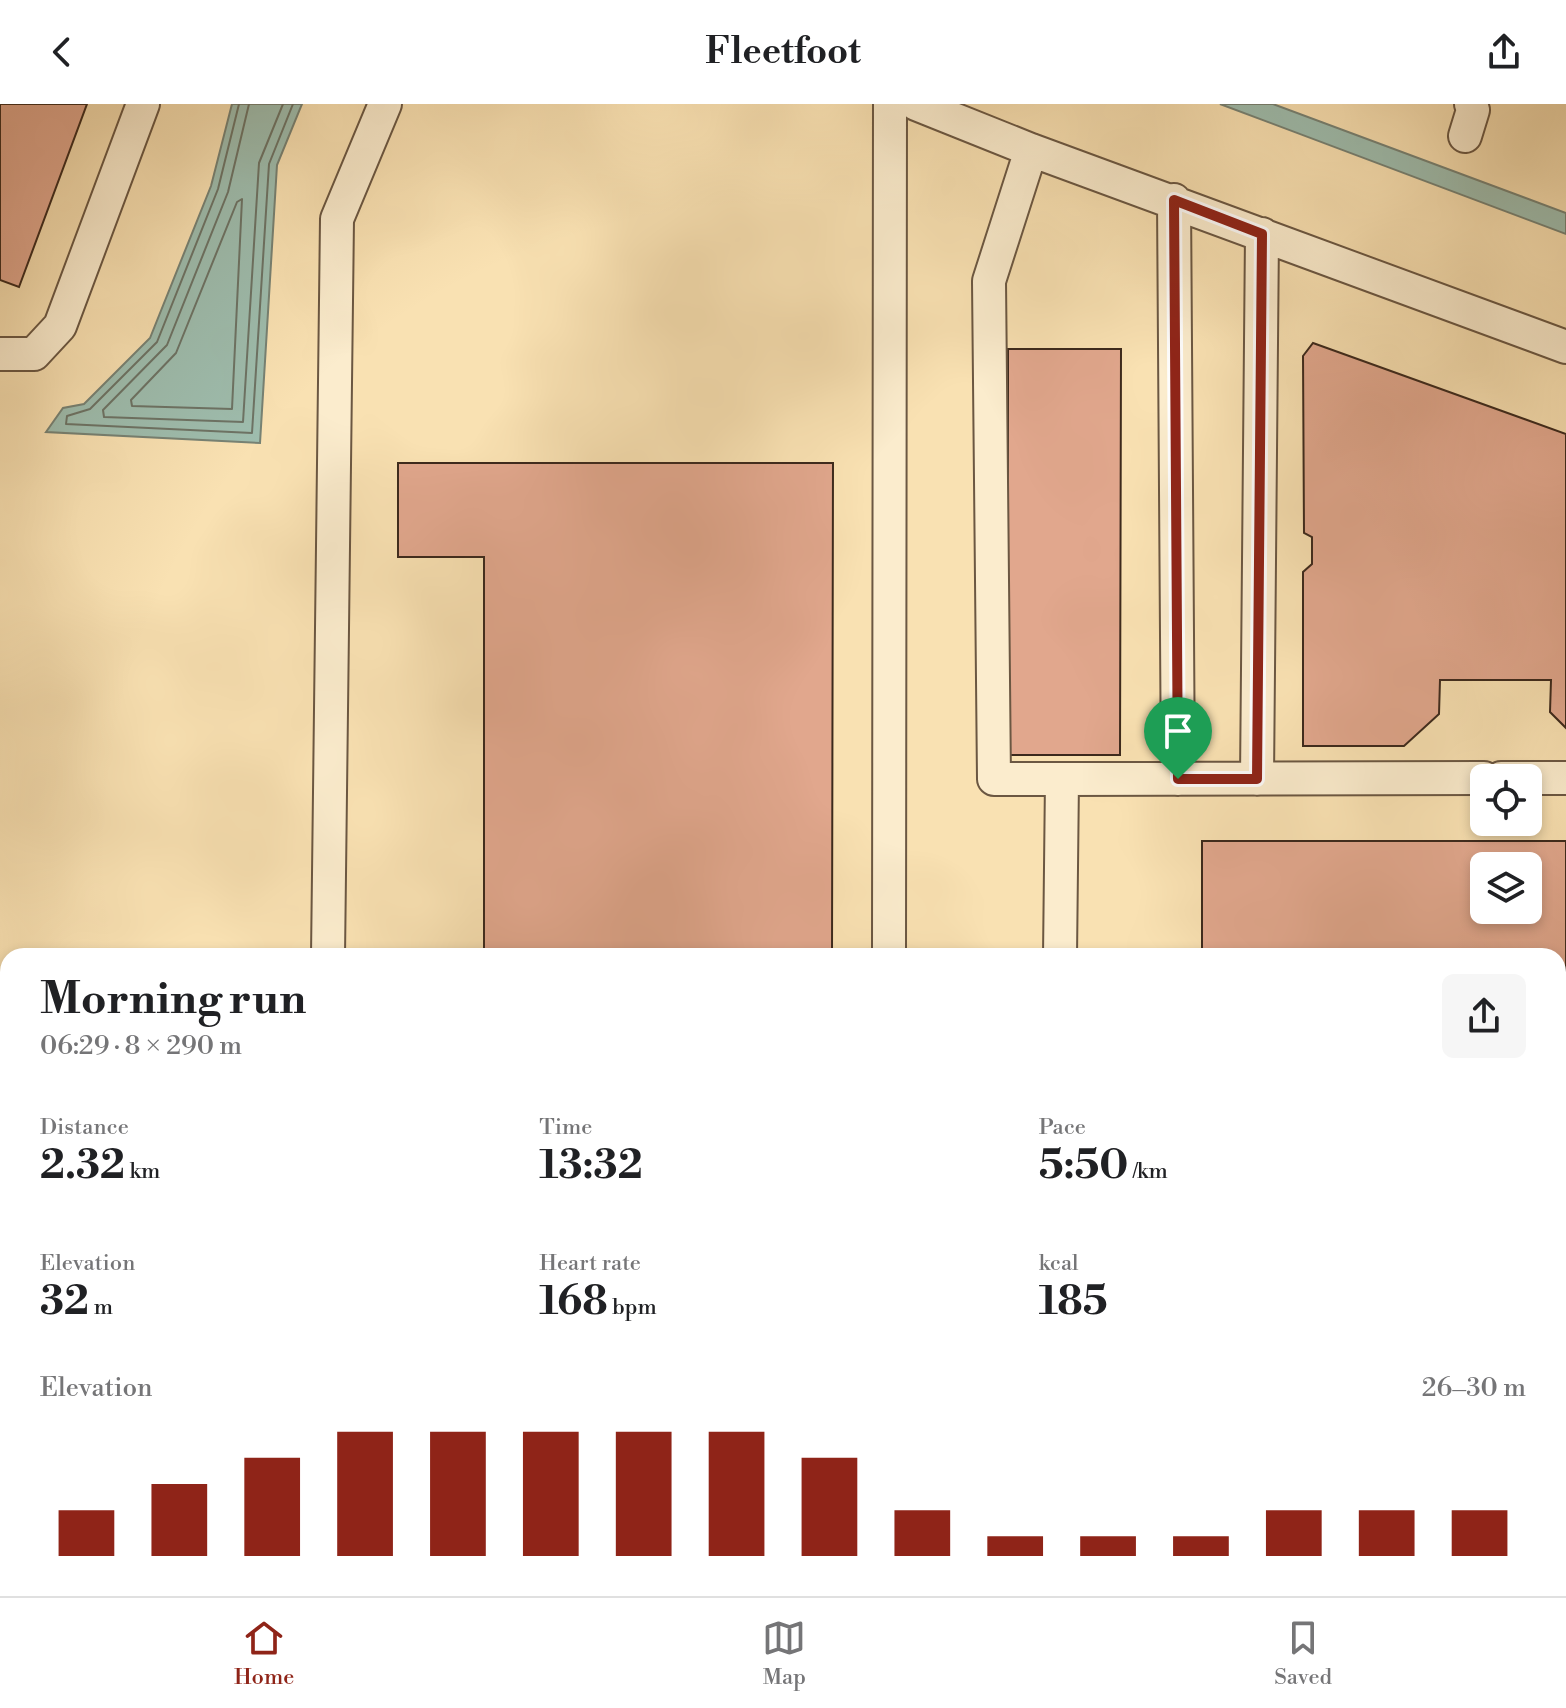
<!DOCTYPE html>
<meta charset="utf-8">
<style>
:root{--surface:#fff;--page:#f6f6f6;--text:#202124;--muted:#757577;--line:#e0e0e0;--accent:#8f2418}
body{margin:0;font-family:"Libre Bodoni",serif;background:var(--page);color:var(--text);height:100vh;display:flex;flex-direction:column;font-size:30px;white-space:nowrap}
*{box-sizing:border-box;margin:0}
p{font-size:26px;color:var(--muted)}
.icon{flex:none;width:44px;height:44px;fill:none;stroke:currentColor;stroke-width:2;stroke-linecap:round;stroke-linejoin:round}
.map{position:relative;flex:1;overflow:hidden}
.drawer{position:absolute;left:0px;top:844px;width:1566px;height:648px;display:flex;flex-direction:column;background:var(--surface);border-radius:24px 24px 0 0;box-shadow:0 4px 12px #0003}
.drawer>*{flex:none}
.controls{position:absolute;left:1470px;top:660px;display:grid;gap:16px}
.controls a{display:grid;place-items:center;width:72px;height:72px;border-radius:12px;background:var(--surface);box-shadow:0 4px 12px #0003;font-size:40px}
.pin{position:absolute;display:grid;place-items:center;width:68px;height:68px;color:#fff;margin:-82px -34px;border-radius:50% 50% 50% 0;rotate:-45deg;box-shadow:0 0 8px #0007}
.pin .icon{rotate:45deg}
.round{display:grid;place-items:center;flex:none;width:84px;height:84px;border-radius:12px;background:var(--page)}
.head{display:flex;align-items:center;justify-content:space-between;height:136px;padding:0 40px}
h1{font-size:44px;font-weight:800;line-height:60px}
.figures{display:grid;grid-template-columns:repeat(3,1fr);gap:12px;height:136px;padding:8px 40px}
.figures div{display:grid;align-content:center}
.figures b{font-size:40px;font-weight:800}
.figures small{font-size:22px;font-weight:400}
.figures p{font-size:22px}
.chart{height:224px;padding:16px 40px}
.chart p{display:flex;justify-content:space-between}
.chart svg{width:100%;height:144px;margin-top:8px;stroke:var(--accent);stroke-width:6}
header{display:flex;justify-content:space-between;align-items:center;height:104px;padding:0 40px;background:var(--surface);font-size:36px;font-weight:800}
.menu{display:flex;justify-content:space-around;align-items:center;height:112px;border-top:2px solid var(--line);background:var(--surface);font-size:22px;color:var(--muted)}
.menu a{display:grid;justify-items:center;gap:4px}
.menu .on{color:var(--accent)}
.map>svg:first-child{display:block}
.water{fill:#9ebdae;stroke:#778274;stroke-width:2}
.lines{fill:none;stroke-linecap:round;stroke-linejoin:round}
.shore{stroke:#6d7365;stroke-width:2}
.building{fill:#e1a78d;stroke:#3c291c;stroke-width:2;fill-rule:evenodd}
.minor-casing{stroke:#6b5742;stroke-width:36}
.minor{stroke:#fbeccd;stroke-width:32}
.route-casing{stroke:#fff;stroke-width:16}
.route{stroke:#8f2418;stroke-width:10}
</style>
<header><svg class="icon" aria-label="back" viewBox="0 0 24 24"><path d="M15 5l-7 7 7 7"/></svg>Fleetfoot<svg class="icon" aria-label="share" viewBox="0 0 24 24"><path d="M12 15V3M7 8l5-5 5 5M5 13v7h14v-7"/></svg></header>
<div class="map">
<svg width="1566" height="1492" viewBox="0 0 1566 1492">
<rect width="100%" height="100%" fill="#f9e1b2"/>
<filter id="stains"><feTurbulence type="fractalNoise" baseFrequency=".0025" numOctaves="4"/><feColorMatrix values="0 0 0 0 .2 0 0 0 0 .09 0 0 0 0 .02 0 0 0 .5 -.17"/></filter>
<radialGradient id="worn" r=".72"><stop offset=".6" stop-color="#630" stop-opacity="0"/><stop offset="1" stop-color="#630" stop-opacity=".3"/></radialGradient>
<path class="water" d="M232 0H302L277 61 260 339 46 328 63 304 84 300 150 234 211 82Z
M1220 0H1273L1566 109V130Z"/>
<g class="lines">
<path class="shore" d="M239 0 218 85 157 238 90 305 67 312 66 320 252 329 269 60 293 0
M249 0 228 88 167 241 103 306 104 313 243 318 259 59 283 0
M242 95 232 305 132 302 131 296 176 249 237 98Z"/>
</g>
<path class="building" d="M0 0H87L19 183 0 176Z
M1313 239 1566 330V624L1550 608 1551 576H1440L1439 610 1404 642H1303V468L1312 460V433L1304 429 1303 252Z
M1008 245H1121L1120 651H1008Z
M398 359H833L832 852H484V453H398Z
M1202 737H1566V1314H1558V852H1202ZM1484 762H1528V806H1484Z
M484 1484H832V1492H483Z
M1202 1484H1447V1492H1202Z"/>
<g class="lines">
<defs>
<path id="minor" d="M916 0 1031 46 1566 243
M1465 32 1473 6 1471 0
M1031 46 989 177 994 675H1062
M1174 96 1178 675
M0 250H34L60 222 143 0
M1501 674H1566
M1257 675 1262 130
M328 852 337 115 385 0
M889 852 890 0
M1060 852 1062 675 1484 674
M1558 1346H1566
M320 1492V1484
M888 1492V1484
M1049 1492V1484"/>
</defs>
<use href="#minor" class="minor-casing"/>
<use href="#minor" class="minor"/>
</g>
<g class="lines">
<defs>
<path id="route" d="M1174 96 1262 130 1257 675H1178Z"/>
</defs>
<use href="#route" class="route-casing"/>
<use href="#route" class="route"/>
</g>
<rect width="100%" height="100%" filter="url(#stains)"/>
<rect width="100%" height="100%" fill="url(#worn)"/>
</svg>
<div class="controls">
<a><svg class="icon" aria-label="locate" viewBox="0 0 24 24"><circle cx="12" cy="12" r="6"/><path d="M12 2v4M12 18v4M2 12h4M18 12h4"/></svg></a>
<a><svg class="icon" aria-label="layers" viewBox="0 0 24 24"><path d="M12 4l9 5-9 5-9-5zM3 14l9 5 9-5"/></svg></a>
</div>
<div class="pin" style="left:1178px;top:675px;background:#1e9e55"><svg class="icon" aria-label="arrive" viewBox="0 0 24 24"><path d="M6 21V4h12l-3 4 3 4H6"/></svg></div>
<section class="drawer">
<div class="head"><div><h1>Morning run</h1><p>06:29 · 8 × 290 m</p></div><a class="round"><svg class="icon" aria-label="share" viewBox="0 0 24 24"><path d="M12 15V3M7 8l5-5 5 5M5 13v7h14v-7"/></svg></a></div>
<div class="figures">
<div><p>Distance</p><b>2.32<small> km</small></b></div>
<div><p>Time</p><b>13:32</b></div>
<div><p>Pace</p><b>5:50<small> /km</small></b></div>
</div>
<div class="figures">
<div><p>Elevation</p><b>32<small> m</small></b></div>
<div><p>Heart rate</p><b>168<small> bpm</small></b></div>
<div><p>kcal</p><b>185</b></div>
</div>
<div class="chart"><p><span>Elevation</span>26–30 m</p>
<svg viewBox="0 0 160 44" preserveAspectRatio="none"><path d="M5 44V30M15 44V22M25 44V14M35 44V6M45 44V6M55 44V6M65 44V6M75 44V6M85 44V14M95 44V30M105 44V38M115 44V38M125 44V38M135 44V30M145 44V30M155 44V30"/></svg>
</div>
</section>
</div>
<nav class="menu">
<a class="on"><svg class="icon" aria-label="home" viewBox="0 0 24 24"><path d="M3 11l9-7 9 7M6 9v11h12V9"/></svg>Home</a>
<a><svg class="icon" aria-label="map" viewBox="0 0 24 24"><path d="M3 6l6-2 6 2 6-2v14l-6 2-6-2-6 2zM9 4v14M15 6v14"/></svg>Map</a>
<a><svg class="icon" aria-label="saved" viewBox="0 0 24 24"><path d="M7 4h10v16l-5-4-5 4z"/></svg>Saved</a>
</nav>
